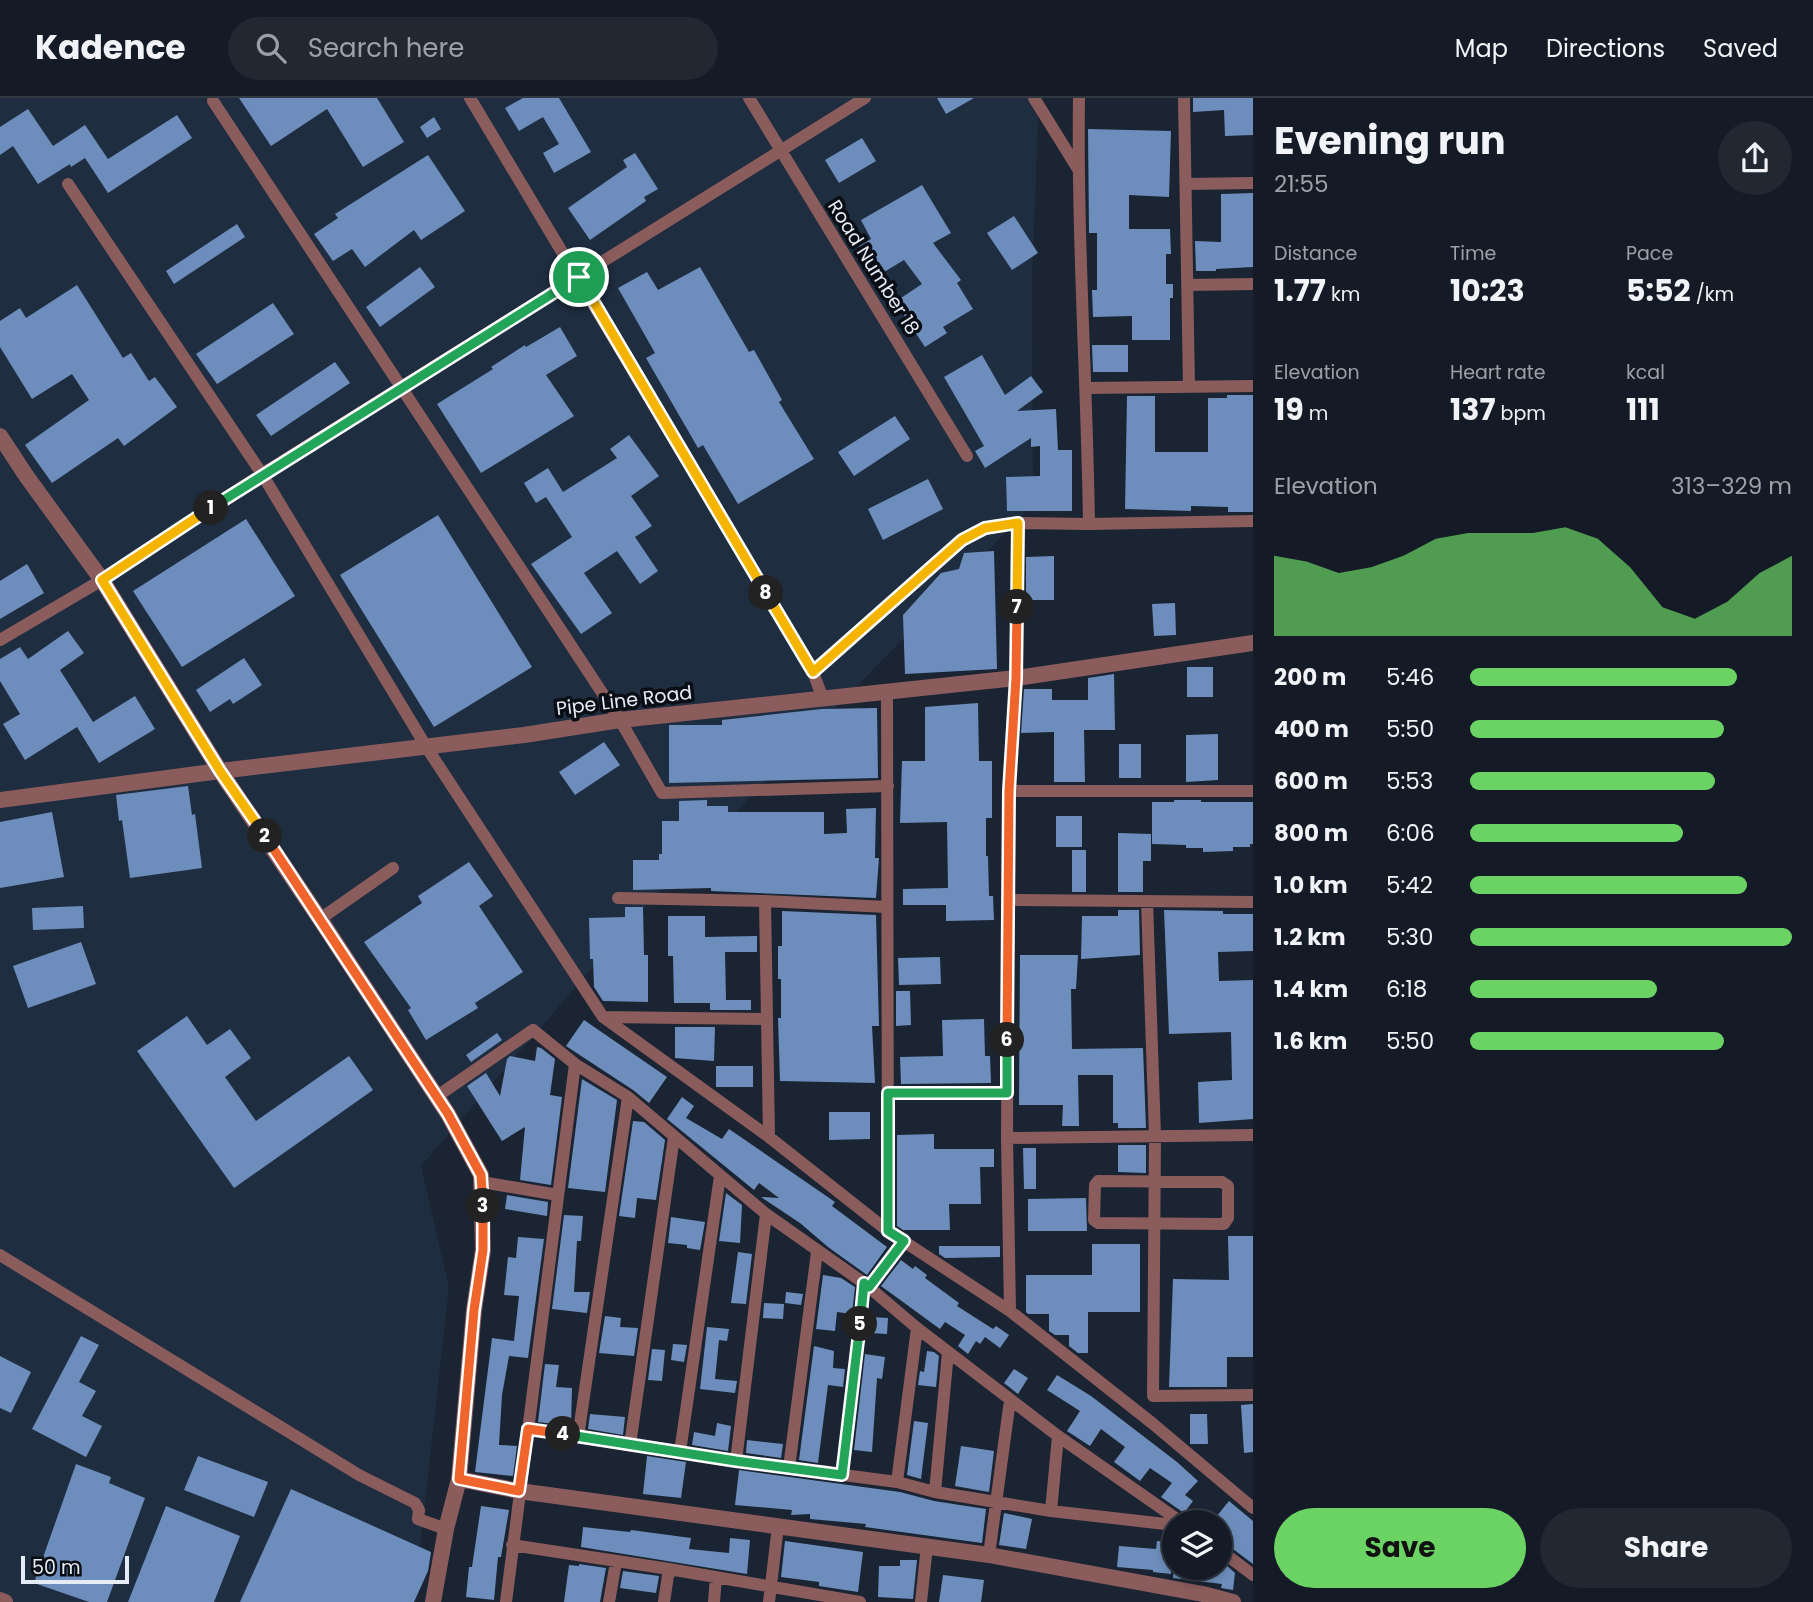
<!DOCTYPE html>
<meta charset="utf-8">
<style>
:root{--surface:#141b26;--page:#212832;--text:#f1f3f6;--muted:#9da1a7;--line:#333943;--accent:#6ad364}
body{margin:0;font-family:Poppins,sans-serif;background:var(--page);color:var(--text);height:100vh;display:flex;flex-direction:column;font-size:26px;white-space:nowrap}
*{box-sizing:border-box;margin:0}
p{font-size:23px;color:var(--muted)}
.icon{flex:none;width:38px;height:38px;fill:none;stroke:currentColor;stroke-width:2;stroke-linecap:round;stroke-linejoin:round}
.map{position:relative;flex:1;overflow:hidden}
.sheet{display:flex;flex-direction:column;background:var(--surface);width:560px}
.sheet>*{flex:none}
.tools{position:absolute;left:1162px;top:1412px;display:grid;gap:14px}
.tools a{display:grid;place-items:center;width:70px;height:70px;border-radius:50%;background:var(--surface);box-shadow:0 4px 10px #0003,0 0 0 2px var(--line);font-size:35px}
.scale{position:absolute;left:21px;bottom:18px;width:108px;box-sizing:border-box;padding-left:7px;border:4px solid #e5ecf5;border-top:0;font-size:19px;line-height:24px;white-space:nowrap;color:#e5ecf5;-webkit-text-stroke:5px #090d14;paint-order:stroke}
.pin{position:absolute;display:grid;place-items:center;width:60px;height:60px;color:#fff;margin:-30px;border:4px solid #fff;border-radius:50%;box-shadow:0 2px 7px #0007}
.km{position:absolute;width:35px;height:35px;margin:-18px;border-radius:50%;background:#222;color:#fff;font-size:19px;line-height:35px;text-align:center}
.round{display:grid;place-items:center;flex:none;width:74px;height:74px;border-radius:37px;background:var(--page)}
.summary{display:flex;align-items:center;justify-content:space-between;height:119px;padding:0 21px}
h1{font-size:38px;font-weight:700;line-height:52px}
.figures{display:grid;grid-template-columns:repeat(3,1fr);gap:10px;height:119px;padding:7px 21px}
.figures div{display:grid;align-content:center}
.figures b{font-size:30px;font-weight:700}
.figures small{font-size:19px;font-weight:400}
.figures p{font-size:19px}
.chart{height:196px;padding:14px 21px}
.chart p{display:flex;justify-content:space-between}
.chart svg{width:100%;height:126px;margin-top:7px;fill:var(--accent);opacity:.7}
.action{display:flex;gap:14px;margin-top:auto;padding:14px 21px}
.action a{flex:1;height:80px;border-radius:42px;background:var(--accent);color:#111;font-size:28px;font-weight:700;line-height:80px;text-align:center}
.action a+a{background:var(--page);color:var(--text)}
ul{padding:0 21px;list-style:none;font-size:23px}
li{display:grid;grid-template-columns:112px 84px 1fr;align-items:center;height:52px}
li i{height:18px;border-radius:9px;background:var(--accent)}
header{display:flex;align-items:center;gap:42px;box-sizing:border-box;height:98px;padding:0 35px;background:var(--surface);border-bottom:2px solid var(--line)}
header strong{font-size:33px}
nav{display:flex;gap:38px;margin-inline-start:auto;font-size:24px}
.search{width:490px;height:63px;background:var(--page);display:flex;align-items:center;gap:18px;box-sizing:border-box;padding:0 24px;border-radius:38px;color:var(--muted);font-size:26px}
main{display:flex;flex:1;min-height:0}
.map>svg:first-child{display:block}
.built{fill:#1f2d41}
.building{fill:#6d8ebc}
.lines{fill:none;stroke-linecap:round;stroke-linejoin:round}
.minor{stroke:#8b5c5c;stroke-width:12}
.tertiary{stroke:#8b5c5c;stroke-width:16}
.split-1-casing{stroke:#fff;stroke-width:14}
.split-2-casing{stroke:#fff;stroke-width:14}
.split-3-casing{stroke:#fff;stroke-width:14}
.split-4-casing{stroke:#fff;stroke-width:14}
.split-5-casing{stroke:#fff;stroke-width:14}
.split-6-casing{stroke:#fff;stroke-width:14}
.split-7-casing{stroke:#fff;stroke-width:14}
.split-8-casing{stroke:#fff;stroke-width:14}
.split-9-casing{stroke:#fff;stroke-width:14}
.split-1{stroke:#22a559;stroke-width:9}
.split-2{stroke:#f5b400;stroke-width:9}
.split-3{stroke:#f0652b;stroke-width:9}
.split-4{stroke:#f0652b;stroke-width:9}
.split-5{stroke:#22a559;stroke-width:9}
.split-6{stroke:#22a559;stroke-width:9}
.split-7{stroke:#f0652b;stroke-width:9}
.split-8{stroke:#f5b400;stroke-width:9}
.split-9{stroke:#f5b400;stroke-width:9}
.labels{text-anchor:middle;stroke-width:7;stroke-linejoin:round;paint-order:stroke}
.street-label{font-size:19px;fill:#e5ecf5;stroke:#090d14}
</style>
<header>
<strong>Kadence</strong>
<div class="search"><svg class="icon" aria-label="search" viewBox="0 0 24 24"><circle cx="10" cy="10" r="6"/><path d="M15 15l6 6"/></svg>Search here</div>
<nav><a>Map</a><a>Directions</a><a>Saved</a></nav>
</header>
<main>
<div class="map">
<svg width="1253" height="1504" viewBox="0 0 1253 1504">
<rect width="100%" height="100%" fill="#1a2433"/>
<path class="built" d="M0 0H1039L1032 183 1033 406 650 803 421 1068 449 1189 414 1504H0Z"/>
<path class="building" d="M239 0H377L404 44 363 69 327 11 271 48Z
M523 0H559L591 54 554 75 543 55 559 46 543 19 519 33 505 10Z
M937 0H974L946 16Z
M1193 0H1253V37L1225 38 1224 12 1193 14Z
M28 11 53 48 85 27 108 61 177 17 192 40 108 95 85 60 71 69 70 66 38 86 13 48 0 57V29Z
M434 19 441 31 427 40 420 29Z
M1088 31 1171 33 1169 99 1129 97V131H1170L1171 156H1166V186H1173V200H1170V242H1132V218L1093 219 1092 192H1097V135H1089Z
M862 40 876 63 839 85 825 62Z
M635 55 658 91 644 99 646 103 590 142 568 110 627 69 623 62Z
M428 57 465 113 421 142 414 132 365 169 352 151 333 163 314 136 338 120 335 116Z
M922 87 951 135 933 145 961 182 957 185 973 211 943 229 947 235 925 249 895 204 922 186 904 162 884 174 880 167 873 171 859 148 871 141 861 122Z
M1253 95V169L1216 171V173H1196L1195 143 1221 144V96Z
M1014 118 1038 155 1012 172 987 135Z
M237 126 245 139 174 186 166 173Z
M420 169 435 189 380 229 366 209Z
M700 169 749 254 754 252 782 302 779 304 814 361 738 406 703 347 698 350 646 260 655 255 618 190 647 174 658 192Z
M77 187 123 260 131 255 149 283 155 279 177 309 124 348 118 340 52 385 25 347 89 302 72 276 32 301 0 249V223L20 210 26 220Z
M273 205 294 236 217 286 196 256Z
M560 229 577 258 546 277 574 318 481 375 437 306 493 271 491 269 525 247 526 249Z
M1092 247H1128V274H1093Z
M982 257 1005 297 1031 278 1043 294 1017 313 1056 311 1058 352H1072V413H1007L1006 379 1040 378V348L1031 349V340L985 370 975 353 984 348 944 279Z
M335 264 350 285 271 338 256 317Z
M1227 297H1253V414H1228V409L1191 408V413L1125 411 1127 298H1155V354H1208V300H1227Z
M895 318 910 341 854 378 838 354Z
M629 337 659 378 631 398 652 428 635 439 658 473 640 486 617 453 584 475 612 515 581 536 531 466 572 439 546 399 536 405 524 385 548 370 563 394 617 360 610 351Z
M928 381 943 411 883 442 868 411Z
M438 417 532 569 434 629 340 477Z
M246 421 295 498 182 569 133 493Z
M994 453 997 571 905 576 903 517 941 475 959 471 964 455Z
M1054 458V502H1026V459Z
M27 466 44 495 0 521V483Z
M1175 505 1176 537 1154 538 1152 506Z
M68 533 84 555 60 572 93 624 135 598 155 631 99 665 77 629 25 662 3 626 20 616 0 583V561L20 549 28 561Z
M244 560 262 587 233 606 230 601 210 614 196 592Z
M1187 569H1213V599H1187Z
M1114 576 1115 632H1084L1085 684H1054V634L1021 635 1024 591H1052V602H1088V580Z
M978 605 979 663H992V720H986V758H988L989 798H993L994 822 946 823V807H903V791L948 790 947 724 900 725 902 663H925V609Z
M877 610 878 680 669 685V627H722V622L822 611Z
M1218 636V682L1186 684V637Z
M604 644 620 667 575 697 559 674Z
M1119 646H1141V680H1119Z
M188 688 192 717 195 716 202 770 130 780 122 722 119 723 116 697Z
M707 702V708H728V714H824V736L847 735 846 711 876 710 875 760H879L876 800 711 793V790L633 792V762H659V756H662V723H679V703Z
M1174 702H1201V704H1253V746H1250V749H1233V753L1203 754V750H1186V747L1152 746V704H1174Z
M52 714 64 779 0 790V724Z
M1056 718H1082V749H1056Z
M1118 735 1151 736V763H1143V794H1118Z
M1072 752H1086V794H1072Z
M469 764 493 798 479 808 523 874 475 905 478 910 426 942 408 912 411 910 364 844 422 805 418 798Z
M83 808 84 830 33 832 32 810Z
M625 809H643L644 857H648V904L603 903 594 889 593 861H590L589 820 625 819Z
M1118 812H1139L1140 857 1081 861 1082 818H1118Z
M1164 812 1223 813V816H1253V853L1218 854 1219 883 1253 882V1021L1199 1025 1198 984 1232 982 1231 934 1169 936Z
M782 813 876 817 879 928H872L875 985 780 983 778 920H781V881H778V848H782Z
M668 818H705V839L757 838V854H725L726 902H751V912H710V905H674L673 858H668Z
M81 844 96 886 28 910 13 868Z
M1020 857H1078L1076 891H1071L1072 951 1143 950 1146 1030H1118V1025H1113V977H1078L1079 1028H1062L1063 1007H1019Z
M940 859 941 886 899 887 898 860Z
M896 893H910L911 927 896 928Z
M187 918 207 947 230 931 251 960 225 979 256 1023 349 958 373 992 234 1090 137 953Z
M984 921 985 958H990L991 985 901 986 900 959 943 958 942 922Z
M584 922 667 979 649 1005 633 992 566 948Z
M675 929H715L714 963 675 960Z
M497 935 502 942 471 964 466 957Z
M537 949 541 950 555 961 550 997 562 999 551 1087 520 1082 525 1029 502 1043 467 988 486 975 500 998 507 961 510 958 535 963Z
M716 968H753V989H716Z
M582 981 617 1002 605 1094 568 1090Z
M682 999 694 1008 686 1020 722 1041 729 1031 835 1104 832 1108 887 1149 867 1177 828 1149 800 1125 761 1099 779 1100 759 1085 754 1092 667 1021Z
M829 1014H870V1041L829 1042Z
M633 1023 644 1024 665 1042 656 1102 637 1100 635 1120 619 1118Z
M934 1036V1051H994V1069H980L981 1106H949L950 1132H903L897 1128V1037Z
M1118 1047H1146V1075L1118 1074Z
M1023 1050H1036V1091H1024Z
M726 1095 742 1107 740 1145 719 1143Z
M507 1097 548 1104 547 1118 505 1111Z
M1086 1100 1087 1133H1028V1101Z
M564 1117 583 1118 581 1143H577L574 1194H590L587 1215 552 1211Z
M671 1119 705 1124 700 1152 687 1150V1147L668 1145Z
M1228 1138H1253V1259H1227V1289H1169L1173 1181 1229 1182Z
M518 1139 544 1141 528 1260 509 1258 502 1297 499 1347 517 1348 513 1378 475 1374 492 1240 514 1243 519 1198 504 1197 508 1159 516 1160Z
M1092 1146H1140V1214H1088V1255H1078L1069 1248V1237H1055L1049 1233V1216H1028L1026 1214V1177H1092Z
M939 1148H1000V1159L945 1160 939 1156Z
M738 1154 752 1156 746 1206 731 1205Z
M901 1162 913 1171 915 1168 927 1177 925 1180 959 1205 957 1208 993 1231 996 1228 1009 1237 1000 1250 985 1239 980 1246 976 1243 968 1256 958 1248 965 1237 945 1224 940 1231 881 1188Z
M823 1177 841 1180 855 1189 852 1216 837 1214 835 1233 816 1231Z
M786 1194 803 1196 801 1207 785 1205Z
M764 1205 784 1206 783 1221 763 1220Z
M605 1218 621 1220 620 1229 638 1230 634 1258 599 1255Z
M871 1219 888 1220 887 1236 870 1235Z
M707 1229 729 1231 727 1243 719 1242 715 1281 737 1283 735 1295 700 1291Z
M81 1238 99 1247 79 1284 96 1293 82 1318 102 1328 86 1359 32 1331Z
M673 1246 687 1247 684 1264 671 1262Z
M814 1248 834 1253 833 1270 845 1271 843 1289 828 1287 818 1365 799 1362Z
M652 1251 665 1252 662 1283 648 1282Z
M927 1253 934 1254 939 1258 936 1289 918 1287 920 1273 924 1274Z
M865 1256 885 1259 882 1281 877 1280 872 1354 854 1352Z
M0 1258 31 1274 11 1315 0 1310Z
M545 1266 559 1267 556 1289 572 1290 571 1328 538 1324Z
M1014 1271 1028 1280 1018 1296 1004 1285Z
M1057 1277 1091 1298 1177 1364 1198 1383 1185 1397 1193 1403 1184 1415 1161 1399 1172 1385 1150 1370 1140 1383 1114 1364 1125 1349 1101 1331 1090 1348 1067 1333 1080 1313 1047 1292Z
M1253 1306V1354L1244 1355 1241 1307Z
M590 1316 625 1319 623 1337 588 1331Z
M1190 1316H1207L1208 1346H1190Z
M914 1323 928 1325 921 1381 907 1377Z
M717 1325 731 1328 728 1353 692 1347 694 1334 715 1338Z
M747 1342 783 1346 781 1360 746 1355Z
M961 1348 994 1353 989 1394 955 1388Z
M198 1358 268 1384 254 1419 184 1392Z
M647 1358 686 1364 681 1400 643 1396Z
M76 1366 111 1379 109 1385 145 1400 107 1504H89L34 1485Z
M739 1372 900 1394 934 1403 986 1411 982 1445 865 1429 866 1426 810 1421V1416L791 1417 792 1412 735 1407Z
M291 1391 431 1454 428 1473 414 1504H240Z
M1229 1403 1253 1423V1466L1225 1445 1220 1443V1424H1212Z
M166 1408 240 1438 214 1504H128Z
M481 1408 509 1412 501 1459H498L494 1502 466 1499 469 1469H472Z
M1004 1415 1032 1421 1026 1451 999 1447Z
M583 1429 630 1434 631 1432 691 1440 689 1451 729 1455 730 1440 750 1442 747 1476 581 1449Z
M785 1443 863 1454 858 1494 819 1488V1484L781 1479Z
M1157 1443 1174 1445 1171 1476 1153 1474V1472L1117 1469 1119 1448 1156 1451Z
M900 1462H917L913 1501 878 1499 879 1468H900Z
M579 1466 606 1470 600 1504H564L569 1467 579 1468Z
M1225 1466 1235 1475 1233 1492 1221 1490 1222 1486 1173 1480 1174 1470H1224Z
M623 1473 659 1478 656 1495 620 1490Z
M943 1477 984 1482 981 1504H939Z"/>
<g class="lines">
<path class="minor" d="M470 0 813 574 823 601
M749 0 967 358
M1034 0 1078 71
M1079 0C1077 142 1087 284 1089 426
M1184 0 1189 289
M213 3 620 622 662 695 888 688
M68 86 262 376 427 650 603 919 769 1039 888 1133 1010 1213 1152 1325 1253 1410
M1186 86 1253 85
M1187 187 1253 186
M1087 290 1253 288
M0 542 102 482 262 376 865 0
M813 574 962 442 985 431 1018 425 1089 426 1253 423
M887 594 888 1133
M1009 693H1253
M618 800 765 803 887 809
M1008 802 1253 804
M765 803 769 1039
M1147 803 1155 1038 1153 1298 1253 1297
M320 821 393 770
M603 919 766 921
M888 995H1007
M436 999 533 932 575 966 628 999 766 1116 864 1185 917 1230 1058 1338 1181 1424
M1007 1040 1253 1037
M1098 1083 1222 1084 1228 1088V1120L1224 1126 1098 1125 1094 1122 1095 1087Z
M482 1084 558 1097
M0 1157 359 1377 415 1405 419 1412 418 1421 446 1431
M869 1189 904 1143
M1010 1213 1007 1040 1008 802 1009 693 1016 580 1018 425
M528 1331 736 1363 897 1384 935 1394 1051 1413 1174 1427
M578 1339 628 999
M630 1347 674 1039
M680 1354 720 1078
M736 1363 766 1116
M789 1370 817 1154
M842 1377 864 1185
M897 1384 917 1230
M935 1394 948 1254
M1051 1413 1058 1338
M512 1447 669 1471 860 1504
M1220 1452 1253 1477
M989 1457 1010 1302
M506 1504 575 966
M609 1504 616 1464
M664 1504 669 1471
M714 1504 716 1479
M769 1504 778 1428
M921 1504 927 1448"/>
<path class="tertiary" d="M0 338 27 379 102 482 220 673 320 821 448 1016 481 1077 483 1152 474 1212 459 1381
M0 702 220 673 524 637 620 622 1016 580 1253 545
M0 1502 5 1504
M433 1504 446 1431 459 1381 519 1393 989 1457 1203 1496 1233 1504"/>
</g>
<g class="lines">
<defs>
<path id="split-1" d="M211 410 579 179"/>
<path id="split-2" d="M211 410 102 482 220 673 265 738"/>
<path id="split-3" d="M265 738 448 1016 481 1077 483 1108"/>
<path id="split-4" d="M483 1108V1152L474 1212 459 1381 519 1393 528 1331 563 1336"/>
<path id="split-5" d="M563 1336 736 1363 842 1377 860 1226"/>
<path id="split-6" d="M860 1226 864 1185 869 1189 904 1143 888 1133V995H1007V942"/>
<path id="split-7" d="M1007 942 1009 693 1016 580 1017 509"/>
<path id="split-8" d="M766 495 813 574 962 442 985 430 1018 425 1017 509"/>
<path id="split-9" d="M579 179 766 495"/>
</defs>
<use href="#split-1" class="split-1-casing"/>
<use href="#split-2" class="split-2-casing"/>
<use href="#split-3" class="split-3-casing"/>
<use href="#split-4" class="split-4-casing"/>
<use href="#split-5" class="split-5-casing"/>
<use href="#split-6" class="split-6-casing"/>
<use href="#split-7" class="split-7-casing"/>
<use href="#split-8" class="split-8-casing"/>
<use href="#split-9" class="split-9-casing"/>
<use href="#split-1" class="split-1"/>
<use href="#split-2" class="split-2"/>
<use href="#split-3" class="split-3"/>
<use href="#split-4" class="split-4"/>
<use href="#split-5" class="split-5"/>
<use href="#split-6" class="split-6"/>
<use href="#split-7" class="split-7"/>
<use href="#split-8" class="split-8"/>
<use href="#split-9" class="split-9"/>
</g>
<g class="labels">
<g class="street-label">
<text transform="translate(874 169) rotate(58)" y="7">Road Number 18</text>
<text transform="translate(624 602) rotate(-7)" y="7">Pipe Line Road</text>
</g>
</g>
</svg>
<div class="tools">
<a><svg class="icon" aria-label="layers" viewBox="0 0 24 24"><path d="M12 4l9 5-9 5-9-5zM3 14l9 5 9-5"/></svg></a>
</div>
<div class="scale">50 m</div>
<div class="pin" style="left:579px;top:179px;background:#1e9e55"><svg class="icon" aria-label="arrive" viewBox="0 0 24 24"><path d="M6 21V4h12l-3 4 3 4H6"/></svg></div>
<b class="km" style="left:211px;top:410px">1</b>
<b class="km" style="left:265px;top:738px">2</b>
<b class="km" style="left:483px;top:1108px">3</b>
<b class="km" style="left:563px;top:1336px">4</b>
<b class="km" style="left:860px;top:1226px">5</b>
<b class="km" style="left:1007px;top:942px">6</b>
<b class="km" style="left:1017px;top:509px">7</b>
<b class="km" style="left:766px;top:495px">8</b>
</div>
<section class="sheet">
<div class="summary"><div><h1>Evening run</h1><p>21:55</p></div><a class="round"><svg class="icon" aria-label="share" viewBox="0 0 24 24"><path d="M12 15V3M7 8l5-5 5 5M5 13v7h14v-7"/></svg></a></div>
<div class="figures">
<div><p>Distance</p><b>1.77<small> km</small></b></div>
<div><p>Time</p><b>10:23</b></div>
<div><p>Pace</p><b>5:52<small> /km</small></b></div>
</div>
<div class="figures">
<div><p>Elevation</p><b>19<small> m</small></b></div>
<div><p>Heart rate</p><b>137<small> bpm</small></b></div>
<div><p>kcal</p><b>111</b></div>
</div>
<div class="chart"><p><span>Elevation</span>313–329 m</p>
<svg viewBox="0 0 160 44" preserveAspectRatio="none"><path d="M0 44V16L10 18L20 22L30 20L40 16L50 10L60 8L70 8L80 8L90 6L100 10L110 20L120 34L130 38L140 32L150 22L160 16V44z"/></svg>
</div>
<ul>
<li><b>200 m</b>5:46<i style="width:83%"></i></li>
<li><b>400 m</b>5:50<i style="width:79%"></i></li>
<li><b>600 m</b>5:53<i style="width:76%"></i></li>
<li><b>800 m</b>6:06<i style="width:66%"></i></li>
<li><b>1.0 km</b>5:42<i style="width:86%"></i></li>
<li><b>1.2 km</b>5:30<i style="width:100%"></i></li>
<li><b>1.4 km</b>6:18<i style="width:58%"></i></li>
<li><b>1.6 km</b>5:50<i style="width:79%"></i></li>
</ul>
<div class="action"><a>Save</a><a>Share</a></div>
</section>
</main>
